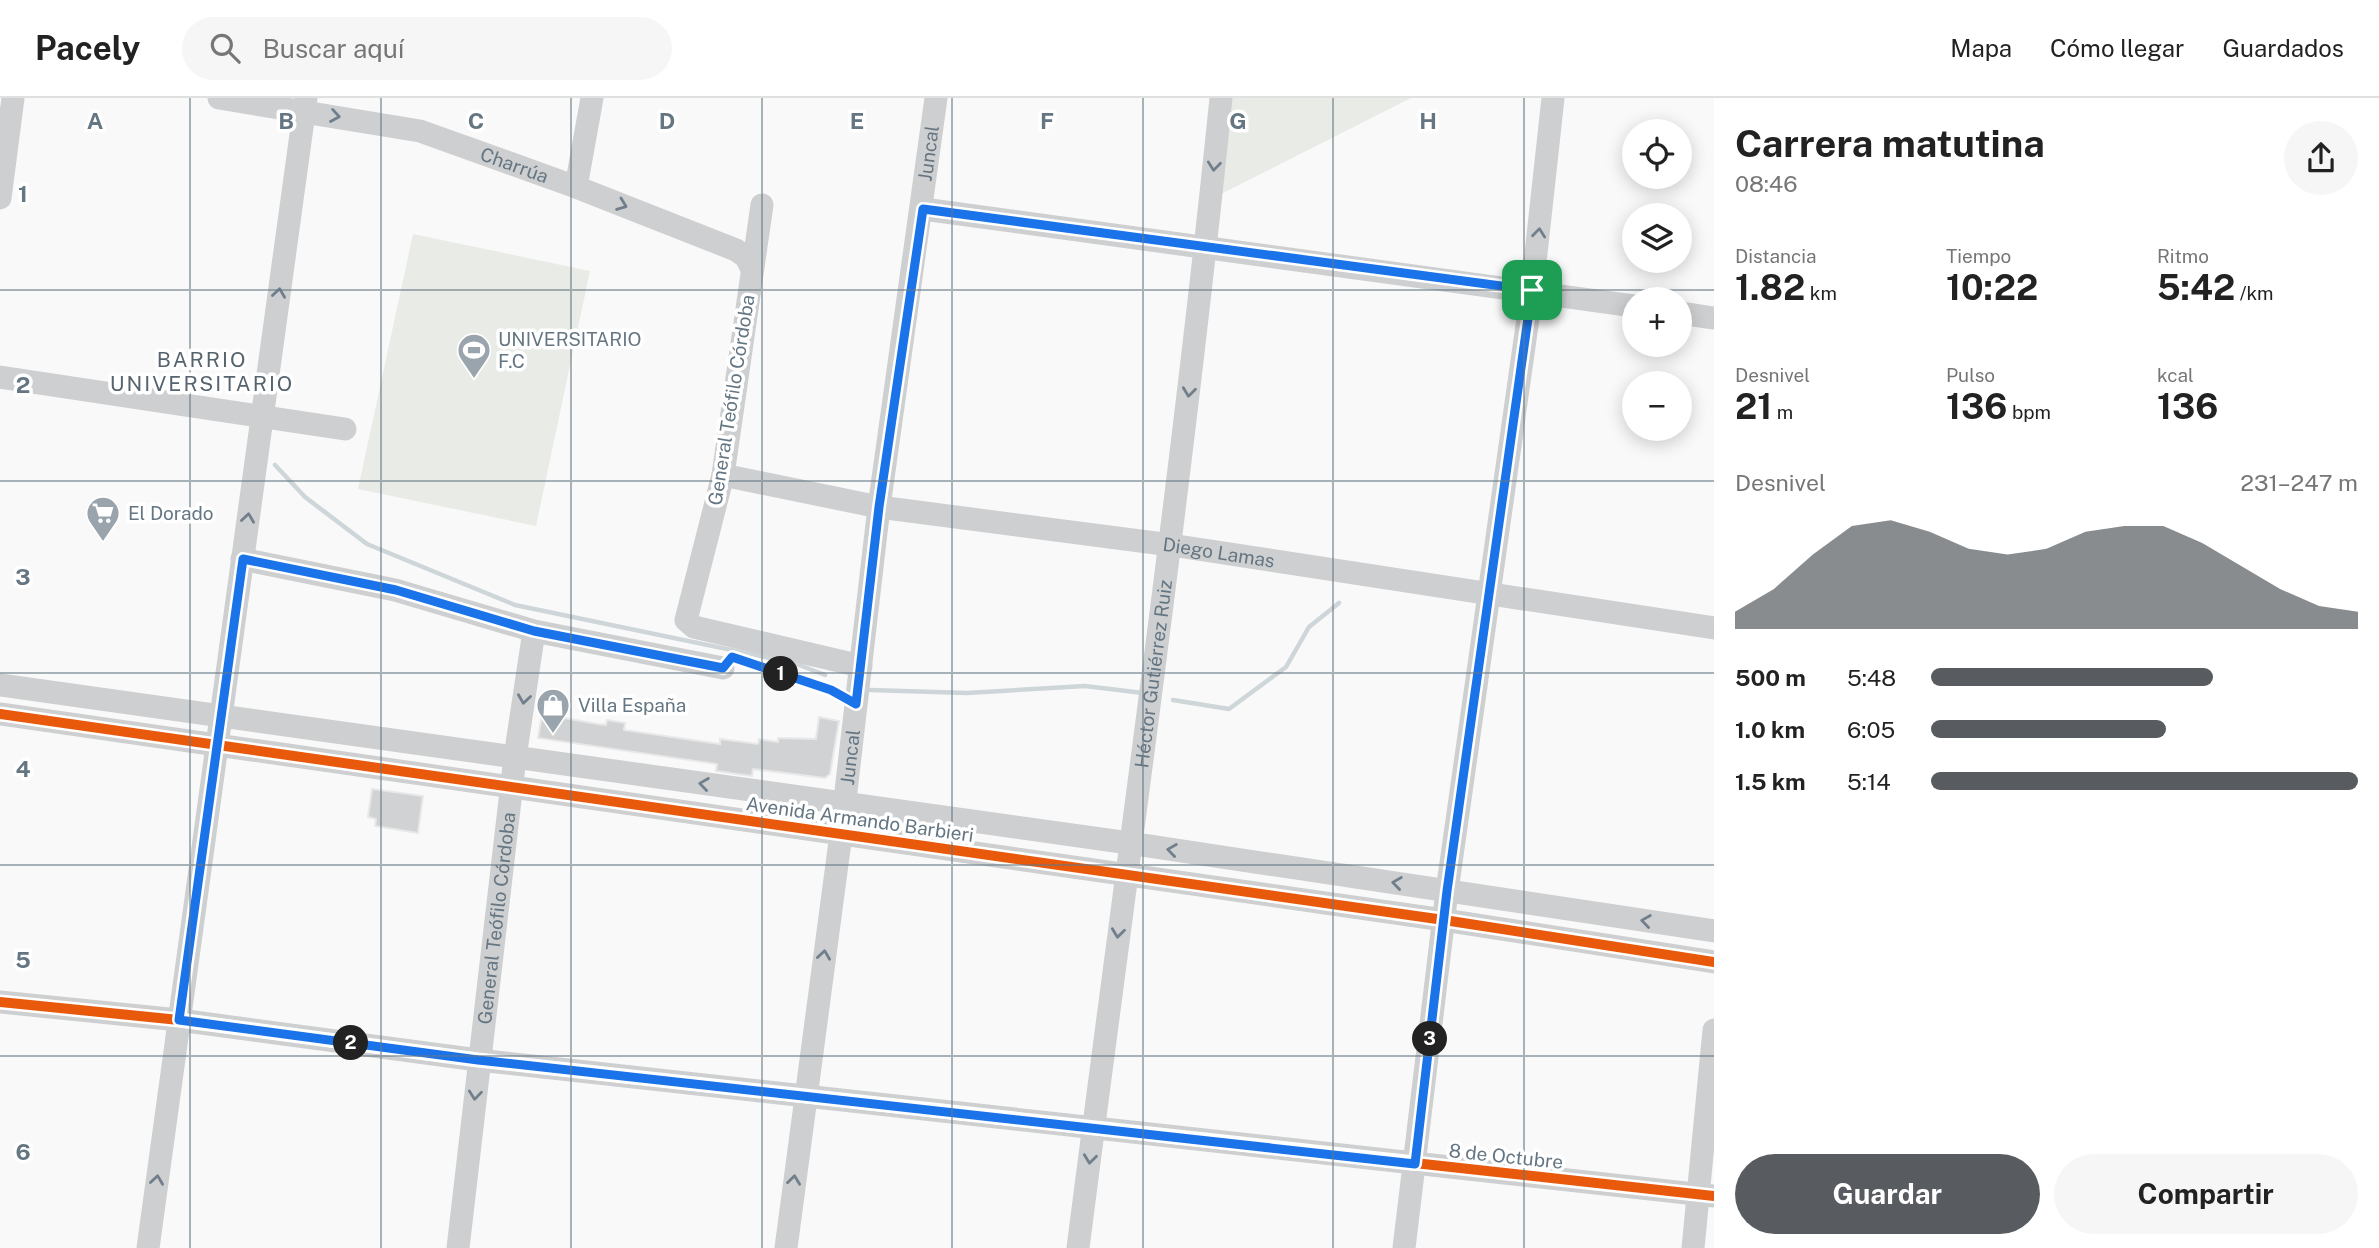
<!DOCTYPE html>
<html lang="es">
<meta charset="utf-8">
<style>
:root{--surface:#fff;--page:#f6f6f6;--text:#222;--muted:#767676;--line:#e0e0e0;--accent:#585c60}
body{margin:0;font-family:"Public Sans",sans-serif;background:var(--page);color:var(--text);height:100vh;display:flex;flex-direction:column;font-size:26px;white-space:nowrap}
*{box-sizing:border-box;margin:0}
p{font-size:23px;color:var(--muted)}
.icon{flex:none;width:38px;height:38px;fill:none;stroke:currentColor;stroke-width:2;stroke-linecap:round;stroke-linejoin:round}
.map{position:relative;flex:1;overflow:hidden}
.side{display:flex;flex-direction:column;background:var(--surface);width:665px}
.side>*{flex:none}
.controls{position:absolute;left:1622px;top:21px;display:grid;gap:14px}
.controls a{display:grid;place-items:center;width:70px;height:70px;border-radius:50%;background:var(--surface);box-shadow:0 4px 18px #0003;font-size:35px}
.pin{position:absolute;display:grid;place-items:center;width:60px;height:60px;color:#fff;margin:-30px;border-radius:14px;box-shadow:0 4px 10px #0006}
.km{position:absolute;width:35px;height:35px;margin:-18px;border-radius:50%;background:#222;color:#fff;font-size:19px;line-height:35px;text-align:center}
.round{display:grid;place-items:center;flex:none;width:74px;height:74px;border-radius:37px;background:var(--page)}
.headline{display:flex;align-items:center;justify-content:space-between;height:119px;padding:0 21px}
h1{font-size:38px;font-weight:700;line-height:52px}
.stats{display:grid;grid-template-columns:repeat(3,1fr);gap:10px;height:119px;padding:7px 21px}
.stats div{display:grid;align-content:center}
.stats b{font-size:35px;font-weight:700}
.stats small{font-size:19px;font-weight:400}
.stats p{font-size:19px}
.chart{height:196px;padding:14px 21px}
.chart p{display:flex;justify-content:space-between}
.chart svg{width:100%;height:126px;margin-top:7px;fill:var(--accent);opacity:.7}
.cta{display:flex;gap:14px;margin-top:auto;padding:14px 21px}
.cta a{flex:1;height:80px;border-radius:42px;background:var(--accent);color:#fff;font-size:28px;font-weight:700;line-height:80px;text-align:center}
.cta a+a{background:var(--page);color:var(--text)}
ul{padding:0 21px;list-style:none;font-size:23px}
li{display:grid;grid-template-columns:112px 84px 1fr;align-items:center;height:52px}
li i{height:18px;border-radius:9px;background:var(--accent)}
header{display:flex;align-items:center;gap:42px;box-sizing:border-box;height:98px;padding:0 35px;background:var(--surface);border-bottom:2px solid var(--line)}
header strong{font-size:33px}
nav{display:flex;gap:38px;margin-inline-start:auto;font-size:24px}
.search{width:490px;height:63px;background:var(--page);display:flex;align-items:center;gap:18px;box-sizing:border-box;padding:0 24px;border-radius:38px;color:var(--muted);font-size:26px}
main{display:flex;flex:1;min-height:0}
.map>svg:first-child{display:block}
.green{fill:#e8ebe6}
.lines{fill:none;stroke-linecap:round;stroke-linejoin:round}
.stream{stroke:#ced6d9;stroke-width:4.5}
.building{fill:#d0d2d3;stroke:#e8e8e8;stroke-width:2}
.path{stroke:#cbcccd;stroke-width:2.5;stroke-dasharray:3.5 3.5;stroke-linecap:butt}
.minor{stroke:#cecfd0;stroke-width:23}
.cycleway-casing{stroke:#fff;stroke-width:15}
.cycleway{stroke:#e8590c;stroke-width:10}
.oneway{stroke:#707f8b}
.route-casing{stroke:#fff;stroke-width:14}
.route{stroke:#1a73e8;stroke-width:9}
.grid{fill:none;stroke:#657683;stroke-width:2;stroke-opacity:0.55}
.labels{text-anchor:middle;stroke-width:7;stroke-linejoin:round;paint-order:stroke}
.street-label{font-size:19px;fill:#657683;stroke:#fff}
.poi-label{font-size:19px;fill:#657683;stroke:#fff;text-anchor:start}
.neighbourhood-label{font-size:21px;letter-spacing:2px;fill:#57646e;stroke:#fff}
.grid-label{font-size:23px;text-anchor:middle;font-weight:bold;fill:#657683;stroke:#fff;stroke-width:7;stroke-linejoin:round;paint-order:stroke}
</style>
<header>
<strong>Pacely</strong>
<div class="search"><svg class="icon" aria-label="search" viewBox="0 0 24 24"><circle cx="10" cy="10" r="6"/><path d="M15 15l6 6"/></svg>Buscar aquí</div>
<nav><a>Mapa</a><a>Cómo llegar</a><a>Guardados</a></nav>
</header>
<main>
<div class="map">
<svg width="1714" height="1150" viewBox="0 0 1714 1150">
<rect width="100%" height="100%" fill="#f9f9f9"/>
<path class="green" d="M1231 0H1411L1219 97Z
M413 136 590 173 536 428 358 391Z"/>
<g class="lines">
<path class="stream" d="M275 367 305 399 367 446 515 507 794 565 825 577
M870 592 967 595 1085 588 1143 595
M1173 602 1229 611 1286 569 1309 529 1339 505"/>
</g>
<path class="building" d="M542 616 598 626 606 627 607 622 625 625 624 632 720 646V641L758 646 759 641 778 644V640L816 641 819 619 839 623 830 676 825 680 753 671 752 678 737 676 716 673 717 666 538 640Z
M372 691 423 698 418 735 375 728 376 721 368 719Z"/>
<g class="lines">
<path class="path" d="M739 562 838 596"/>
<g class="minor">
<path id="s1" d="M219 0 420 33 576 89 736 152 746 159 752 171"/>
<path d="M576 89 592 0"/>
<path d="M0 100 13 0"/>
<path d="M762 107 723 377 686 522 694 529 861 568"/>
<path d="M923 111 1634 208"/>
<path d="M1680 215 1714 220"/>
<path d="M0 279 345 331"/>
<path id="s2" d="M723 377 879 409 1171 447 1714 530"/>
<path d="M242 461 395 492 534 533 723 570"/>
<path d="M0 587 1129 745 1714 833"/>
<path d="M0 616 1444 822 1714 864"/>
<path d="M0 904 179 922 478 962 1714 1098"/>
<path d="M148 1150 306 0"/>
<path id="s3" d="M458 1150 515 659 534 533"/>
<path id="s4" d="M786 1150 841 736 879 409 936 0"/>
<path id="s5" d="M1078 1150C1127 767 1182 384 1221 0"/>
<path d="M1404 1150 1447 793 1532 192 1553 0"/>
<path d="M1693 1150 1714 932"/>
</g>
<defs>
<path id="cycleway" d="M0 616 1444 822 1714 864
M0 904 179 922 478 962 1714 1098"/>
</defs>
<use href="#cycleway" class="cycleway-casing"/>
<use href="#cycleway" class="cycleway"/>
</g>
<defs><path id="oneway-chevron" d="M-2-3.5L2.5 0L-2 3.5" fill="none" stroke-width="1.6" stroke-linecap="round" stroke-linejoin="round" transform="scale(1.75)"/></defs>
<g class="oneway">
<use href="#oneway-chevron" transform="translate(335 18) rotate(10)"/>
<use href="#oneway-chevron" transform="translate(1214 68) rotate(96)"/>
<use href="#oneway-chevron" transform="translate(622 107) rotate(21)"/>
<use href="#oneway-chevron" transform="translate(1539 135) rotate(-84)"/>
<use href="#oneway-chevron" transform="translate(279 195) rotate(-82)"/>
<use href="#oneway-chevron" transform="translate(1189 294) rotate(97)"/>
<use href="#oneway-chevron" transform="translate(248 420) rotate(-82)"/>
<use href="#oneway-chevron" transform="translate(524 601) rotate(98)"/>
<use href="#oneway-chevron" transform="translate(704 686) rotate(-172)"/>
<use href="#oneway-chevron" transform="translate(1172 752) rotate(-172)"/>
<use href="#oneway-chevron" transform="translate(1397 785) rotate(-172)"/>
<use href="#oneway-chevron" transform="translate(1646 823) rotate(-172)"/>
<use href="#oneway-chevron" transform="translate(1118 835) rotate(97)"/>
<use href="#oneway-chevron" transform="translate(824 857) rotate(-82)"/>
<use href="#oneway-chevron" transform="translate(475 997) rotate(96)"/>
<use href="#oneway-chevron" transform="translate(1090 1061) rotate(97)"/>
<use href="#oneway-chevron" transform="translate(157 1082) rotate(-82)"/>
<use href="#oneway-chevron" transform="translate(794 1082) rotate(-83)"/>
</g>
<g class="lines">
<defs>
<path id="route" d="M923 111 1532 192 1447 793 1415 1066 478 962 179 922 243 461 396 492 534 533 723 570 732 559 831 592 856 606 879 409Z"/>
</defs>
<use href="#route" class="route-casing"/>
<use href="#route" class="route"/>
</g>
<path class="grid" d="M190 0V1150M381 0V1150M571 0V1150M762 0V1150M952 0V1150M1143 0V1150M1333 0V1150M1524 0V1150M0 192H1714M0 383H1714M0 575H1714M0 767H1714M0 958H1714"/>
<defs>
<symbol id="stadium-pin" viewBox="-11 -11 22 30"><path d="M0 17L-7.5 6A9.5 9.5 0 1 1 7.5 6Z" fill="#99a4ac" stroke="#fff"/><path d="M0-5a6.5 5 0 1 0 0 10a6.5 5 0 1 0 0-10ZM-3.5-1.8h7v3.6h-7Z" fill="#fff"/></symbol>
<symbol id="supermarket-pin" viewBox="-11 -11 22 30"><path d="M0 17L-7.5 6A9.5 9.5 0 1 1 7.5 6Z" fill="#99a4ac" stroke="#fff"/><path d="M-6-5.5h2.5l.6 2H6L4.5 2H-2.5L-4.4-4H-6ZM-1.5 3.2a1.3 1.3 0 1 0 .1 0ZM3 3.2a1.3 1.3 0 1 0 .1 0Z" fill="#fff"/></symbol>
<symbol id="shop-pin" viewBox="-11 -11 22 30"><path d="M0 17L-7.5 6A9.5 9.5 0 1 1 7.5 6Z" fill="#99a4ac" stroke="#fff"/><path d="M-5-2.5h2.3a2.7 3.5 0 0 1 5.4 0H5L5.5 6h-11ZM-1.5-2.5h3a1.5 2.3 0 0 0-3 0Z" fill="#fff"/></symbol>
</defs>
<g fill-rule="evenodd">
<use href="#stadium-pin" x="455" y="233" width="38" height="52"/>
<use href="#supermarket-pin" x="84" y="396" width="38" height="52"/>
<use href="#shop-pin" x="534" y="588" width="38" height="52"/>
</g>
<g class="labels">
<g class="street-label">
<text dy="7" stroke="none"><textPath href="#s4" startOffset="1104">Juncal</textPath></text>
<text dy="7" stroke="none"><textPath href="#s1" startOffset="304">Charrúa</textPath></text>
<text transform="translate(731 302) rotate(-81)" y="7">General Teófilo Córdoba</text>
<text dy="7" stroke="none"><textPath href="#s2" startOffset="502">Diego Lamas</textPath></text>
<text dy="7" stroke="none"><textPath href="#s5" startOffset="579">Héctor Gutiérrez Ruiz</textPath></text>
<text dy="7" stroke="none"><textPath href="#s4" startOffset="495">Juncal</textPath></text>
<text transform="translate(860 721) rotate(8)" y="7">Avenida Armando Barbieri</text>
<text dy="7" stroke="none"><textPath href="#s3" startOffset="332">General Teófilo Córdoba</textPath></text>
<text transform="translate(1506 1058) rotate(6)" y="7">8 de Octubre</text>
</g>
<g class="poi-label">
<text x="498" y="248">UNIVERSITARIO<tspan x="498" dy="22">F.C</tspan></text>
<text x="128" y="422">El Dorado</text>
<text x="578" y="614">Villa España</text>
</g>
<g class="neighbourhood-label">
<text x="202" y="269">BARRIO<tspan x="202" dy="24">UNIVERSITARIO</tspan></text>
</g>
</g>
<g class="grid-label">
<text x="95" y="31">A</text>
<text x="286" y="31">B</text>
<text x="476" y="31">C</text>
<text x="667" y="31">D</text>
<text x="857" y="31">E</text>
<text x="1047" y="31">F</text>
<text x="1238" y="31">G</text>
<text x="1428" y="31">H</text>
<text x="23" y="104">1</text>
<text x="23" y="295">2</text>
<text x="23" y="487">3</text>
<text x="23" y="679">4</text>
<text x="23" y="870">5</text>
<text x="23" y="1062">6</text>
</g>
</svg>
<div class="controls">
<a><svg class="icon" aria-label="locate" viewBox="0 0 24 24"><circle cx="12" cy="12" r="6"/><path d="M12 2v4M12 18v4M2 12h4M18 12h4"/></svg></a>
<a><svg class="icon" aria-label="layers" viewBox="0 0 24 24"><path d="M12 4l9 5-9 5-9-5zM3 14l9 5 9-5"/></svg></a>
<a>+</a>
<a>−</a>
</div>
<div class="pin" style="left:1532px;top:192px;background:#1e9e55"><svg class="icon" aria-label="arrive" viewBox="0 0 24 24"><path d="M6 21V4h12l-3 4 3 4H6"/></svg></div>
<b class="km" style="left:781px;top:576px">1</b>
<b class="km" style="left:351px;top:945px">2</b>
<b class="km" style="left:1430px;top:941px">3</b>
</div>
<section class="side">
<div class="headline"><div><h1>Carrera matutina</h1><p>08:46</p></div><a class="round"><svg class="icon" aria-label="share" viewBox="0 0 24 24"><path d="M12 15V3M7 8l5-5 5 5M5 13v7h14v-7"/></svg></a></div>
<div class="stats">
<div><p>Distancia</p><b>1.82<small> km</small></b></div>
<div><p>Tiempo</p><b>10:22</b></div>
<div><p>Ritmo</p><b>5:42<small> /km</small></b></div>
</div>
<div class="stats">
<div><p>Desnivel</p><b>21<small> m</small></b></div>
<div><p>Pulso</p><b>136<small> bpm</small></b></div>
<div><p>kcal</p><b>136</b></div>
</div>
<div class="chart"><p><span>Desnivel</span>231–247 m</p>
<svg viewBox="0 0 160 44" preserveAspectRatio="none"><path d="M0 44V38L10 30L20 18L30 8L40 6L50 10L60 16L70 18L80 16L90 10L100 8L110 8L120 14L130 22L140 30L150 36L160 38V44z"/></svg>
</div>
<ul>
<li><b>500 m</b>5:48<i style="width:66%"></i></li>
<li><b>1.0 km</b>6:05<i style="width:55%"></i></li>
<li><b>1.5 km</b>5:14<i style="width:100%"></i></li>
</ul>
<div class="cta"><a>Guardar</a><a>Compartir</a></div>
</section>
</main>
